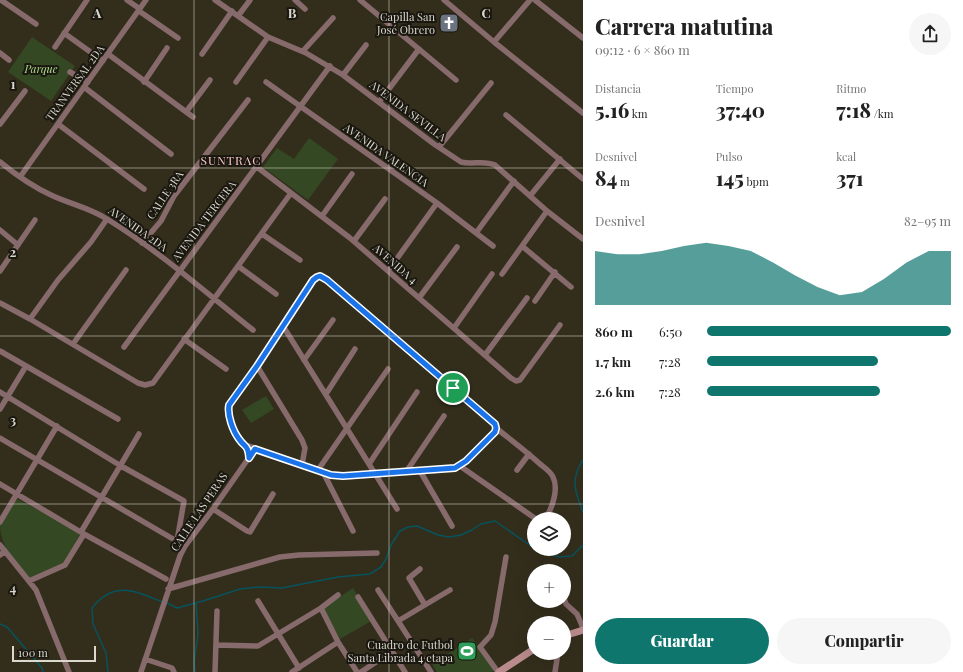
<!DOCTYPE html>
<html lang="es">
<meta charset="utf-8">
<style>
:root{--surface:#fff;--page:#f6f6f6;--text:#222;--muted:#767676;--accent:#0f766e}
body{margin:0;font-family:"Playfair Display",serif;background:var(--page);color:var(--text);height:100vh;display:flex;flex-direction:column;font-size:15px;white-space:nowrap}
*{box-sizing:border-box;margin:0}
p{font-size:13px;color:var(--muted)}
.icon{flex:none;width:22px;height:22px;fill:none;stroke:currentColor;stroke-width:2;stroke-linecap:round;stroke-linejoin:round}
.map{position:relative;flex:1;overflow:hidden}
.sheet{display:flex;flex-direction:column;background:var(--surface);width:380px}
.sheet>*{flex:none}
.controls{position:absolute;left:527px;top:512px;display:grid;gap:8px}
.controls a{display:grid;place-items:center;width:44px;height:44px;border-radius:50%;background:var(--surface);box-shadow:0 4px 16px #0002;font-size:20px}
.scale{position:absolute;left:12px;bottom:10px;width:84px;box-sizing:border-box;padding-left:4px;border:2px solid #dbd9cd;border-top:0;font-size:11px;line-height:14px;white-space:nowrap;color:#dbd9cd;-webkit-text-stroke:3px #19170f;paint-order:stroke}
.pin{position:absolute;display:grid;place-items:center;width:34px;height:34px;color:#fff;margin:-17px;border:2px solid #fff;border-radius:50%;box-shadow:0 1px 4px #0007}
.round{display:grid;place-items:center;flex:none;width:42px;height:42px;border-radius:21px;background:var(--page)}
.headline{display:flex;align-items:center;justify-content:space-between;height:68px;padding:0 12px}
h1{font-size:22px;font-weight:800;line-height:30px}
.stats{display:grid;grid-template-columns:repeat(3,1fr);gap:6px;height:68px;padding:4px 12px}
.stats div{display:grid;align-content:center}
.stats b{font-size:20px;font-weight:800}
.stats small{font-size:11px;font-weight:400}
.stats p{font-size:11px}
.chart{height:112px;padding:8px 12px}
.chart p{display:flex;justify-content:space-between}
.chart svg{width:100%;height:72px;margin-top:4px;fill:var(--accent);opacity:.7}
.cta{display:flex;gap:8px;margin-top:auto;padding:8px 12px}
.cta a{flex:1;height:46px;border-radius:24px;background:var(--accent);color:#fff;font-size:16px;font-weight:800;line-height:46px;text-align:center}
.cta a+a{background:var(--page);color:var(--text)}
ul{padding:0 12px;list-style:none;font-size:13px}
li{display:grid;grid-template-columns:64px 48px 1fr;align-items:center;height:30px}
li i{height:10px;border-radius:5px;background:var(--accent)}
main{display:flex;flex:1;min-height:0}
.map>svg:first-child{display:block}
.green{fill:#334823}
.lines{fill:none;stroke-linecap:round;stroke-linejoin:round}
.stream{stroke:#07535d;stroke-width:1.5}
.street{stroke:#876a6b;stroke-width:5.5}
.secondary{stroke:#ba8b8d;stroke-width:7}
.route-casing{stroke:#fff;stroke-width:8}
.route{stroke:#1a73e8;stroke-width:5}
.grid{fill:none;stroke:#dbd9cd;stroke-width:1;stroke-opacity:0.55}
.labels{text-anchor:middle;stroke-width:4;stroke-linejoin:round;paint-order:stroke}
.poi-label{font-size:11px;fill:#dbd9cd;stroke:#19170f;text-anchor:end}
.park-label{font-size:11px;font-style:italic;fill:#aedb8c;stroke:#19170f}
.street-label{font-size:11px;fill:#dbd9cd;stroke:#19170f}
.neighbourhood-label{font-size:12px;letter-spacing:1px;fill:#fdc9c9;stroke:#19170f}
.grid-label{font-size:13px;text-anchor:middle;font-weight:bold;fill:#dbd9cd;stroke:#19170f;stroke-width:4;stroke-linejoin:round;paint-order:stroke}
</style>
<main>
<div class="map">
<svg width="583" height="672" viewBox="0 0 583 672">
<rect width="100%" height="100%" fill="#332e1c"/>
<path class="green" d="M32 37 75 66 51 101 8 72Z
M309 138 338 159 308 200 263 167 277 148 294 159Z
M266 396 274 409 251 423 242 410Z
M17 499 81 532 65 565 29 581C17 566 0 546 0 525 2 518 13 505 17 499Z
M353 588 373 620 340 639 323 608Z
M472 638 495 670 491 672H437L432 664Z"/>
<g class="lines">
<path class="stream" d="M583 460C570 479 575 492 583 512
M537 549 559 557 572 556 583 545
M167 603 177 608 203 601 240 589 259 587 282 588 338 577 370 574 381 567 386 559 391 545 400 531 408 527 417 526 438 535 449 537 461 535 472 530 481 524 495 521 534 548
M0 624 7 627 42 668 43 672
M108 672 106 653 93 624 92 608C114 580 135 591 163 602
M195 672 194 662 198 634 196 603"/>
<path class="street" d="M1 0 36 24
M127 0 140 9
M215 0 268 37 306 53 343 75 434 144 461 162C472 165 484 160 495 165L547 211 583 239
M295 0 305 9
M360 0 456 80
M444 0 494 42 583 113
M535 0 583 38
M139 11 178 38
M238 16 250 0
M64 33 103 61
M494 42 530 0
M55 47 87 0
M303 51 333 18
M0 53 9 60
M108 54 193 117
M202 54 232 11
M70 72 88 82
M343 75 366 45
M144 82 167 48
M236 82 268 37
M266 82 437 203 493 246
M84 87 171 154
M379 102 419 49
M186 112 210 80
M506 115 583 179
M0 124 25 91
M58 124 144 189
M439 147 491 83
M0 162C16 175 33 187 51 195 70 204 90 208 107 219 159 251 205 292 253 330
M257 167 350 238 511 378 516 381 520 380 560 325
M20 177 146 0
M530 196 560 159
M322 216 352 174
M0 230 18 245
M476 233 514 181
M262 234 300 260
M354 241 385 199
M142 243 161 221 174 196 248 100
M522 246 571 287
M238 266 276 294
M0 271 35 220
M388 271 437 203
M502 274 547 211
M419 298 457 247
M535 301 555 272
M0 303 30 319 138 383 145 385 153 383 291 193
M30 319 58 280 91 242 107 219
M283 326 397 509
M454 328 492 274
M184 339 226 369
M73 344 126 270
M124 347 330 66
M0 351 118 419
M485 355 527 298
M304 360 333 320
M257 366 302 440 305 448 302 465
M0 392 121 466 184 501 177 541
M326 394 355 349
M0 409 26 366
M496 428 495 432 466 461 455 468 343 476 331 475 246 445C237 438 226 417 229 405L257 366 313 280 317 277H324L495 425 496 428C511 440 526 451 540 464 545 468 551 472 553 477 559 489 552 509 545 519
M0 438 185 546
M369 464 417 392
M460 466 536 519
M318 470 388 369
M517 470 529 454
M420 471 452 526
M323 472 353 531
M406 472 444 416
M0 484 84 534 166 579
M213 509 247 531 250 532 273 494
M0 522 57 426
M81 532 139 434
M0 545 36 590 69 672
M0 555 5 551
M420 569 409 578 425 605
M29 581 65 565 84 534
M168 589 280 557 299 555 377 553
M378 590 431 672
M358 597 405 672
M564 598 566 604 577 614 583 628
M258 601 299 668
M321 608 338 642 357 672
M398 621 450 590
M216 645 258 646 321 608 338 595
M145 659 172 668 174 672
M141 672 180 556 185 546 213 509 255 449
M215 672 217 611
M292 672 338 642
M361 672 391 652
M498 672 480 647 491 635 495 622 506 557
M555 672 558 653"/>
<path class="secondary" d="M564 636 583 630
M499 672 534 649"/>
</g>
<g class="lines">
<defs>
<path id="route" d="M320 276 327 280 495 424 496 428 495 432 466 461 455 468 343 476 331 475 255 449 249 458C248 444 245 448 239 439 233 431 227 415 229 405L257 366 313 280 317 277Z"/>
</defs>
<use href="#route" class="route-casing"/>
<use href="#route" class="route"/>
</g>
<path class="grid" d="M194 0V672M389 0V672M0 168H583M0 336H583M0 504H583"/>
<defs>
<symbol id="church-square" viewBox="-11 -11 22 22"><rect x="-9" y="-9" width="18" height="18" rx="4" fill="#6b7280" stroke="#19170f"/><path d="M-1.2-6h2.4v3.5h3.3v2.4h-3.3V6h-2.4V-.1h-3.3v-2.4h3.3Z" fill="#fff"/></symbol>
<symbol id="stadium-square" viewBox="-11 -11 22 22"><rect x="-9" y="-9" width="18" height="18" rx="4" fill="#2e9e5b" stroke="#19170f"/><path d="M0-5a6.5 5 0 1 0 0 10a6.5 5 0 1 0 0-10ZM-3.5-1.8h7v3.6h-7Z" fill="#fff"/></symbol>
</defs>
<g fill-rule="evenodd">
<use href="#church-square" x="438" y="12" width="22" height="22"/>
<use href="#stadium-square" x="456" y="640" width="22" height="22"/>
</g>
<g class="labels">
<g class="poi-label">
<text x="435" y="21">Capilla San<tspan x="435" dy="13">José Obrero</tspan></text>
<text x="453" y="649">Cuadro de Futbol<tspan x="453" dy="13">Santa Librada 4 etapa</tspan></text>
</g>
<g class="park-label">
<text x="41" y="73">Parque</text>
</g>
<g class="street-label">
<text transform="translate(75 83) rotate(-54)" y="4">TRANVERSAL 2DA</text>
<text transform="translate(408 111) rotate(37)" y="4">AVENIDA SEVILLA</text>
<text transform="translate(386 155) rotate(35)" y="4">AVENIDA VALENCIA</text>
<text transform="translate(165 195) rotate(-56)" y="4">CALLE 3RA</text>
<text transform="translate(204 221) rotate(-53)" y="4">AVENIDA TERCERA</text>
<text transform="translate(138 229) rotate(35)" y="4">AVENIDA 2DA</text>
<text transform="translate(395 264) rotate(41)" y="4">AVENIDA 4</text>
<text transform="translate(199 512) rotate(-56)" y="4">CALLE LAS PERAS</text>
</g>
<g class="neighbourhood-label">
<text x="231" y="165">SUNTRAC</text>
</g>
</g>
<g class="grid-label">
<text x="97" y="18">A</text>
<text x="292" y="18">B</text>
<text x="486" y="18">C</text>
<text x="13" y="89">1</text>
<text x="13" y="257">2</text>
<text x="13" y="425">3</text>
<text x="13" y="593">4</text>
</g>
</svg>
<div class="controls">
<a><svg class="icon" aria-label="layers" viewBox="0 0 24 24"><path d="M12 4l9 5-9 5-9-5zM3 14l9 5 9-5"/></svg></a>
<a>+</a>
<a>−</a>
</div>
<div class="scale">100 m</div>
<div class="pin" style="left:453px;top:388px;background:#1e9e55"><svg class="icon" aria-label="arrive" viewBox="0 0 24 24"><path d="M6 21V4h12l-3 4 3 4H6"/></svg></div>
</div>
<section class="sheet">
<div class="headline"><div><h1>Carrera matutina</h1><p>09:12 · 6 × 860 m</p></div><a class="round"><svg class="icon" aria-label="share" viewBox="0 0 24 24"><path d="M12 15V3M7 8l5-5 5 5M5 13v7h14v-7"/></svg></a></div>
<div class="stats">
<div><p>Distancia</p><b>5.16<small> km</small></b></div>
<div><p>Tiempo</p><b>37:40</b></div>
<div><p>Ritmo</p><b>7:18<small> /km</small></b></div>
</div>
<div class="stats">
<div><p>Desnivel</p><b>84<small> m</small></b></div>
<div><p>Pulso</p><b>145<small> bpm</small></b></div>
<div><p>kcal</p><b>371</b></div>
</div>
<div class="chart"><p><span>Desnivel</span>82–95 m</p>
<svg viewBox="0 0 160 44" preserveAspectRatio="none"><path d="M0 44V11L10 13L20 13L30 11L40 8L50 6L60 8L70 11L80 18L90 26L100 33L110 38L120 36L130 28L140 18L150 11L160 11V44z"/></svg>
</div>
<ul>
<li><b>860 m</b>6:50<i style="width:100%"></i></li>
<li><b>1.7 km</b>7:28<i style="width:70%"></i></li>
<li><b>2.6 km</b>7:28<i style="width:71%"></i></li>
</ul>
<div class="cta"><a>Guardar</a><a>Compartir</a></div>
</section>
</main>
